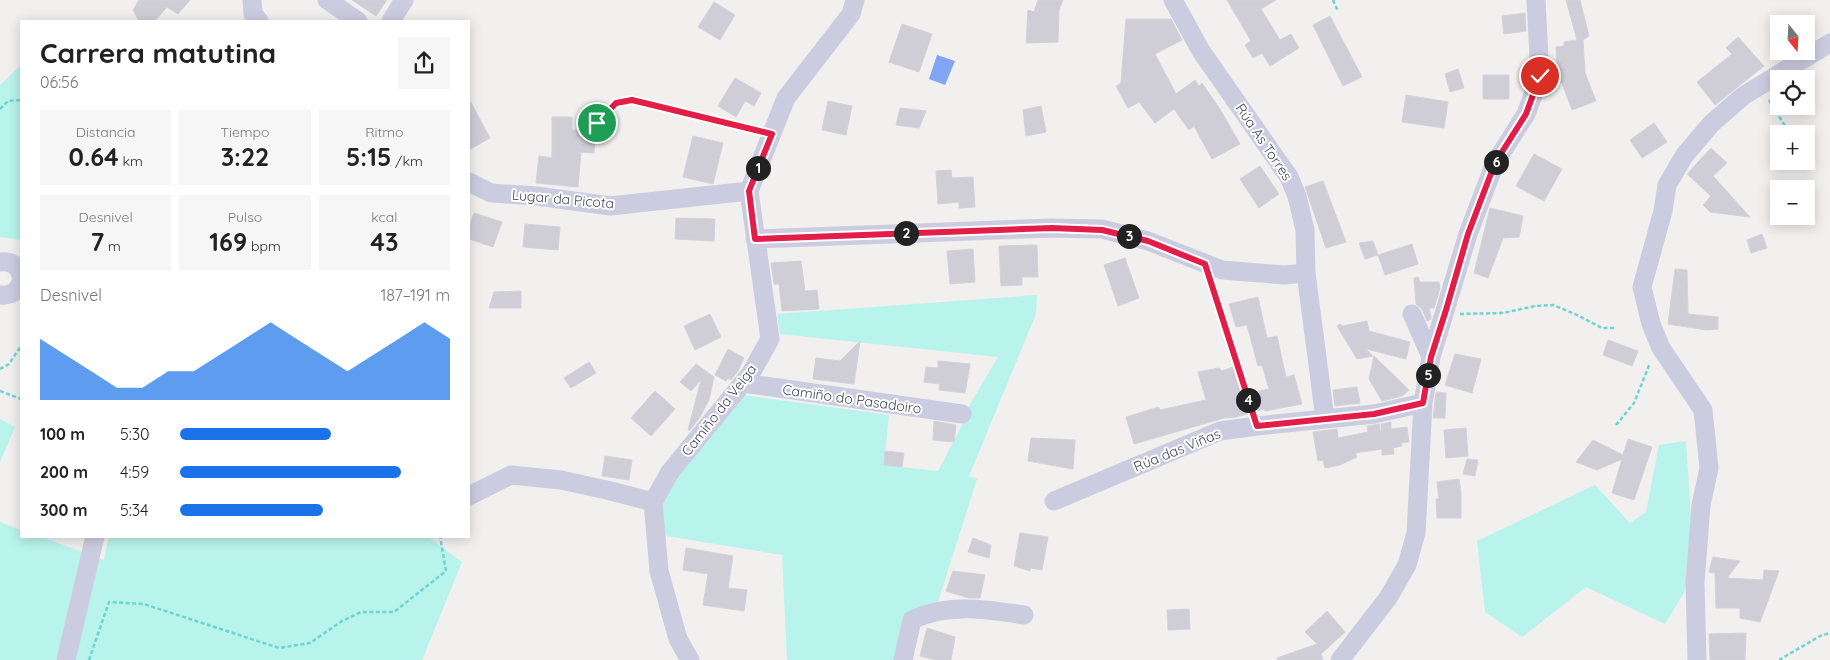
<!DOCTYPE html>
<html lang="es">
<meta charset="utf-8">
<style>
:root{--surface:#fff;--page:#f6f6f6;--text:#222;--muted:#767676;--accent:#1a73e8}
body{margin:0;font-family:Quicksand,sans-serif;background:var(--page);color:var(--text);height:100vh;display:flex;flex-direction:column;font-size:19px;white-space:nowrap}
*{box-sizing:border-box;margin:0}
p{font-size:16px;color:var(--muted)}
.icon{flex:none;width:28px;height:28px;fill:none;stroke:currentColor;stroke-width:2;stroke-linecap:round;stroke-linejoin:round}
.map{position:relative;flex:1;overflow:hidden}
.sheet{position:absolute;left:20px;top:20px;width:450px;height:518px;display:flex;flex-direction:column;background:var(--surface);border-radius:0px;box-shadow:0 2px 12px #0003}
.sheet>*{flex:none}
.needle{width:32px;rotate:162deg}
.fabs{position:absolute;left:1770px;top:15px;display:grid;gap:10px}
.fabs a{display:grid;place-items:center;width:45px;height:45px;border-radius:0px;background:var(--surface);box-shadow:0 2px 12px #0003;font-size:25px}
.pin{position:absolute;display:grid;place-items:center;width:42px;height:42px;color:#fff;margin:-21px;border:2px solid #fff;border-radius:50%;box-shadow:0 1px 5px #0007}
.km{position:absolute;width:25px;height:25px;margin:-12px;border-radius:50%;background:#222;color:#fff;font-size:14px;line-height:25px;text-align:center}
.round{display:grid;place-items:center;flex:none;width:52px;height:52px;border-radius:0px;background:var(--page)}
.summary{display:flex;align-items:center;justify-content:space-between;height:85px;padding:0 20px}
h1{font-size:28px;font-weight:700;line-height:38px}
.figures{display:grid;grid-template-columns:repeat(3,1fr);gap:8px;height:85px;padding:5px 20px}
.figures div{display:grid;align-content:center;border-radius:0px;background:var(--page);text-align:center}
.figures b{font-size:25px;font-weight:700}
.figures small{font-size:14px;font-weight:400}
.figures p{font-size:14px}
.chart{height:140px;padding:10px 20px}
.chart p{display:flex;justify-content:space-between}
.chart svg{width:100%;height:90px;margin-top:5px;fill:var(--accent);opacity:.7}
ul{padding:0 20px;list-style:none;font-size:16px}
li{display:grid;grid-template-columns:80px 60px 1fr;align-items:center;height:38px}
li i{height:12px;border-radius:6px;background:var(--accent)}
.map>svg:first-child{display:block}
.green{fill:#b8f3ec}
.water{fill:#81a4f4}
.building{fill:#cfced7;stroke:#d3d2db}
.lines{fill:none;stroke-linecap:round;stroke-linejoin:round}
.path{stroke:#6dd4d4;stroke-width:2.5;stroke-dasharray:4 2.5;stroke-linecap:butt}
.minor{stroke:#cbcce0;stroke-width:19}
.route-casing{stroke:#fff;stroke-width:10}
.route{stroke:#e11d48;stroke-width:6}
.labels{text-anchor:middle;stroke-width:4;stroke-linejoin:round;paint-order:stroke}
.street-label{font-size:14px;fill:#45455e;stroke:#fff}
</style>
<div class="map">
<svg width="1830" height="660" viewBox="0 0 1830 660">
<rect width="100%" height="100%" fill="#f1f0ee"/>
<path class="green" d="M21 65V240L0 237V85Z
M1037 295 1036 314 969 476 977 479 937 605 919 608 899 660H787L782 555 667 536 661 528 660 505 689 455 742 395 889 415 884 465 938 471 962 425 969 406 998 357 780 334 777 314Z
M0 419 15 427 0 462Z
M1686 441 1691 518 1685 591 1665 624 1586 587 1522 637 1485 612 1477 541 1595 485 1630 523 1646 512 1659 445Z
M0 522 21 530V536H39L104 560 109 536H427L462 562 422 660H0Z"/>
<path class="water" d="M937 55 955 61 945 85 929 79Z"/>
<path class="building" d="M139 0H190L178 14 167 7 155 21H139L133 10Z
M352 0H387L376 16Z
M1038 0H1063L1059 10 1058 42 1026 43 1028 10 1034 12Z
M1227 0H1276L1261 9 1280 40 1291 34 1299 48 1270 66 1262 53 1253 58 1245 45 1251 41Z
M1566 0H1580L1589 36 1583 40 1585 73 1596 101 1572 110 1557 70 1556 47 1564 46V42L1577 40Z
M714 2 735 15 720 40 698 27Z
M1525 13 1526 31 1504 34 1502 16Z
M1330 16 1362 77 1343 86 1313 25Z
M1126 19H1171L1182 40 1155 54 1176 94 1195 80 1199 86 1202 83 1220 109 1240 144 1212 159 1194 126 1189 130 1174 109 1155 123 1139 102 1128 108 1116 86 1121 83Z
M902 24 932 34 919 72 889 62Z
M1738 37 1764 66 1715 105 1697 82 1732 54 1726 48Z
M1458 69 1464 88 1450 92 1445 74Z
M1483 75H1509V99H1483Z
M735 78 761 93 754 106 745 101 736 117 718 106Z
M1406 95 1448 102 1444 128 1402 122Z
M469 99 490 138 469 150Z
M828 101 852 106 846 135 822 130Z
M1041 106 1046 132 1026 136 1023 110Z
M900 108 926 111 919 128 896 125Z
M552 117H572V130L595 132 594 153 581 152 578 187 536 183 539 156 552 158Z
M1654 123 1667 142 1642 158 1630 140Z
M693 136 723 143 713 184 683 177Z
M1711 148 1727 163 1713 176 1750 217 1710 212 1703 205 1711 196 1687 174Z
M1534 154 1562 169 1544 201 1516 186Z
M1260 166 1279 194 1259 208 1240 179Z
M951 170 952 178 973 177 975 207 959 208V202L938 204 936 171Z
M1323 181 1346 242 1326 248 1305 187Z
M1490 208 1523 216 1519 237 1503 238 1488 278 1474 273Z
M474 213 502 222 493 247 469 239V227Z
M676 218 715 219 714 241 675 239Z
M525 224 560 227 558 250 523 247Z
M1762 234 1767 248 1751 253 1747 240Z
M1373 241 1378 255 1365 259 1359 243Z
M1412 244 1418 264 1385 275 1378 255Z
M1037 245 1038 277H1022V285L1001 286 999 246Z
M973 249 975 282 950 284 947 251Z
M1125 258 1139 298 1118 306 1104 265Z
M801 261 805 291 817 290 819 309 782 311 779 284H774L771 263Z
M1675 269 1687 270 1688 314 1718 317V329L1706 330 1668 324Z
M1418 277 1420 282H1439L1440 288 1434 308H1429L1431 316V319L1427 321 1422 309 1416 304 1414 278Z
M521 291V308H489L494 292Z
M1258 297 1267 338 1277 336 1286 377 1294 375 1302 404 1265 411 1264 409 1236 417 1224 418 1134 444 1126 417 1159 407 1160 410 1206 400 1198 372 1219 368 1222 371 1233 367 1241 395 1269 389 1262 365 1258 366 1247 325 1236 327 1229 304Z
M710 314 721 337 695 350 684 326Z
M1367 321 1369 331 1410 342 1406 359 1366 349 1373 356 1357 359 1337 326 1340 324 1342 326Z
M1608 340 1638 351 1632 366 1603 355Z
M860 341 854 384 813 379 816 358 840 361Z
M728 349 744 358 738 371 731 380 728 378 726 381 715 375Z
M1455 354 1481 359 1472 393 1445 385Z
M1374 356 1409 390 1402 396 1382 401 1369 379Z
M938 361 970 364 965 393 939 390 940 384 924 382 926 367 938 368Z
M589 362 596 373 571 388 564 378Z
M696 364 714 377 709 400 700 417 690 430H688L701 380 691 391 680 382Z
M1357 387 1360 403 1335 406 1333 390Z
M655 391 675 409 651 436 631 418Z
M1436 392 1446 393 1445 418H1433Z
M934 421 956 425 954 442 933 440Z
M1391 422V429L1407 427 1409 442 1401 443 1402 446 1393 448 1394 454 1382 455V449L1355 453 1357 457 1340 465 1325 468 1323 460 1318 461 1313 432 1337 429 1338 438 1368 432 1367 426 1379 424 1380 431H1381V424Z
M1466 428 1468 456 1446 458 1444 430Z
M1031 438 1075 440 1073 469 1028 461Z
M1628 439 1652 447 1634 500 1612 493 1622 459 1597 470 1576 462 1593 440 1623 455Z
M885 451 904 453 902 467 884 465Z
M605 456 632 460 629 480 602 476Z
M1467 459 1478 460 1475 476 1463 474Z
M1459 479 1461 492V518H1437L1436 499H1439L1437 482Z
M1020 533 1048 537 1042 570 1031 568 1030 571 1014 566Z
M973 538 991 545 989 558 968 552Z
M686 548 733 556 728 588 747 590 744 611 703 605 708 574 683 570Z
M1713 557 1740 561 1727 578 1763 580 1764 570 1779 571 1760 622 1740 618V608H1716L1715 573 1709 572Z
M953 571 985 575 980 598H969L946 591Z
M1189 609 1190 629 1168 630 1167 610Z
M1327 611 1345 632 1321 654 1323 660H1277V658L1317 644 1305 632Z
M927 628 955 637 951 660H936L920 656Z
M1746 633 1745 660H1710L1709 634Z"/>
<g class="lines">
<path class="path" d="M1333 0 1338 11
M1769 100 1790 134
M0 109 8 101 21 100
M597 123 616 103 632 100 756 130
M1806 161 1807 162
M1212 284 1252 410
M1460 314 1503 313 1535 306 1553 305 1575 314 1602 328H1615
M0 369 9 364 21 346
M0 391 21 399
M1616 425 1634 403 1650 363
M89 660 109 602 144 604 279 648 310 643 342 621 361 612H394L446 571 440 536
M1779 660 1820 636 1830 633"/>
<path class="minor" d="M252 0 253 14 259 21
M327 0 358 21
M1173 0 1201 51 1289 177 1297 196 1305 230 1306 273 1325 419
M391 21 404 0
M469 182 491 193 537 196 610 206 749 191
M755 239 1052 228 1102 229 1148 241 1222 270 1284 275 1306 273
M0 262C11 261 18 265 21 275
M0 295C10 296 18 292 21 282
M1412 314 1431 357
M743 383 962 414
M469 496 511 475 561 480 607 490 653 502
M1054 501 1220 431 1257 426 1374 414 1423 403
M66 660 95 536
M690 660 678 639 659 571 653 502 670 472 751 373 770 339 749 191 786 98 851 14 855 0
M903 660 912 620C948 603 986 609 1024 615
M1340 660 1388 598 1407 565 1416 533 1423 403 1431 357 1468 234 1495 163 1526 114 1540 76 1536 0
M1697 660 1695 583 1701 505 1709 468 1703 410 1661 348 1651 324 1642 287 1663 211 1667 185 1684 156 1711 124 1743 96 1830 43"/>
</g>
<g class="lines">
<defs>
<path id="route" d="M597 123 616 103 632 100 772 134 749 191 755 239 1052 228 1102 230 1148 241 1205 264 1257 426 1374 414 1423 403 1431 357 1446 310 1468 234 1495 163 1526 114 1540 76"/>
</defs>
<use href="#route" class="route-casing"/>
<use href="#route" class="route"/>
</g>
<g class="labels">
<g class="street-label">
<text transform="translate(1264 142) rotate(56)" y="5">Rúa As Torres</text>
<text transform="translate(563 199) rotate(5)" y="5">Lugar da Picota</text>
<text transform="translate(852 399) rotate(8)" y="5">Camiño do Pasadoiro</text>
<text transform="translate(719 410) rotate(-52)" y="5">Camiño da Veiga</text>
<text transform="translate(1177 450) rotate(-22)" y="5">Rúa das Viñas</text>
</g>
</g>
</svg>
<div class="fabs">
<a><svg class="needle" viewBox="-14 -14 28 28"><path d="M0-13l5 13h-10z" fill="#e53935"/><path d="M0 13l5-13h-10z" fill="#767676"/></svg></a>
<a><svg class="icon" aria-label="locate" viewBox="0 0 24 24"><circle cx="12" cy="12" r="6"/><path d="M12 2v4M12 18v4M2 12h4M18 12h4"/></svg></a>
<a>+</a>
<a>−</a>
</div>
<div class="pin" style="left:597px;top:123px;background:#1e9e55"><svg class="icon" aria-label="arrive" viewBox="0 0 24 24"><path d="M6 21V4h12l-3 4 3 4H6"/></svg></div>
<div class="pin" style="left:1540px;top:76px;background:#d93025"><svg class="icon" aria-label="check" viewBox="0 0 24 24"><path d="M5 12l5 5 9-10"/></svg></div>
<b class="km" style="left:758px;top:168px">1</b>
<b class="km" style="left:906px;top:233px">2</b>
<b class="km" style="left:1129px;top:236px">3</b>
<b class="km" style="left:1248px;top:400px">4</b>
<b class="km" style="left:1428px;top:375px">5</b>
<b class="km" style="left:1496px;top:162px">6</b>
<section class="sheet">
<div class="summary"><div><h1>Carrera matutina</h1><p>06:56</p></div><a class="round"><svg class="icon" aria-label="share" viewBox="0 0 24 24"><path d="M12 15V3M7 8l5-5 5 5M5 13v7h14v-7"/></svg></a></div>
<div class="figures">
<div><p>Distancia</p><b>0.64<small> km</small></b></div>
<div><p>Tiempo</p><b>3:22</b></div>
<div><p>Ritmo</p><b>5:15<small> /km</small></b></div>
</div>
<div class="figures">
<div><p>Desnivel</p><b>7<small> m</small></b></div>
<div><p>Pulso</p><b>169<small> bpm</small></b></div>
<div><p>kcal</p><b>43</b></div>
</div>
<div class="chart"><p><span>Desnivel</span>187–191 m</p>
<svg viewBox="0 0 160 44" preserveAspectRatio="none"><path d="M0 44V14L10 22L20 30L30 38L40 38L50 30L60 30L70 22L80 14L90 6L100 14L110 22L120 30L130 22L140 14L150 6L160 14V44z"/></svg>
</div>
<ul>
<li><b>100 m</b>5:30<i style="width:56%"></i></li>
<li><b>200 m</b>4:59<i style="width:82%"></i></li>
<li><b>300 m</b>5:34<i style="width:53%"></i></li>
</ul>
</section>
</div>
